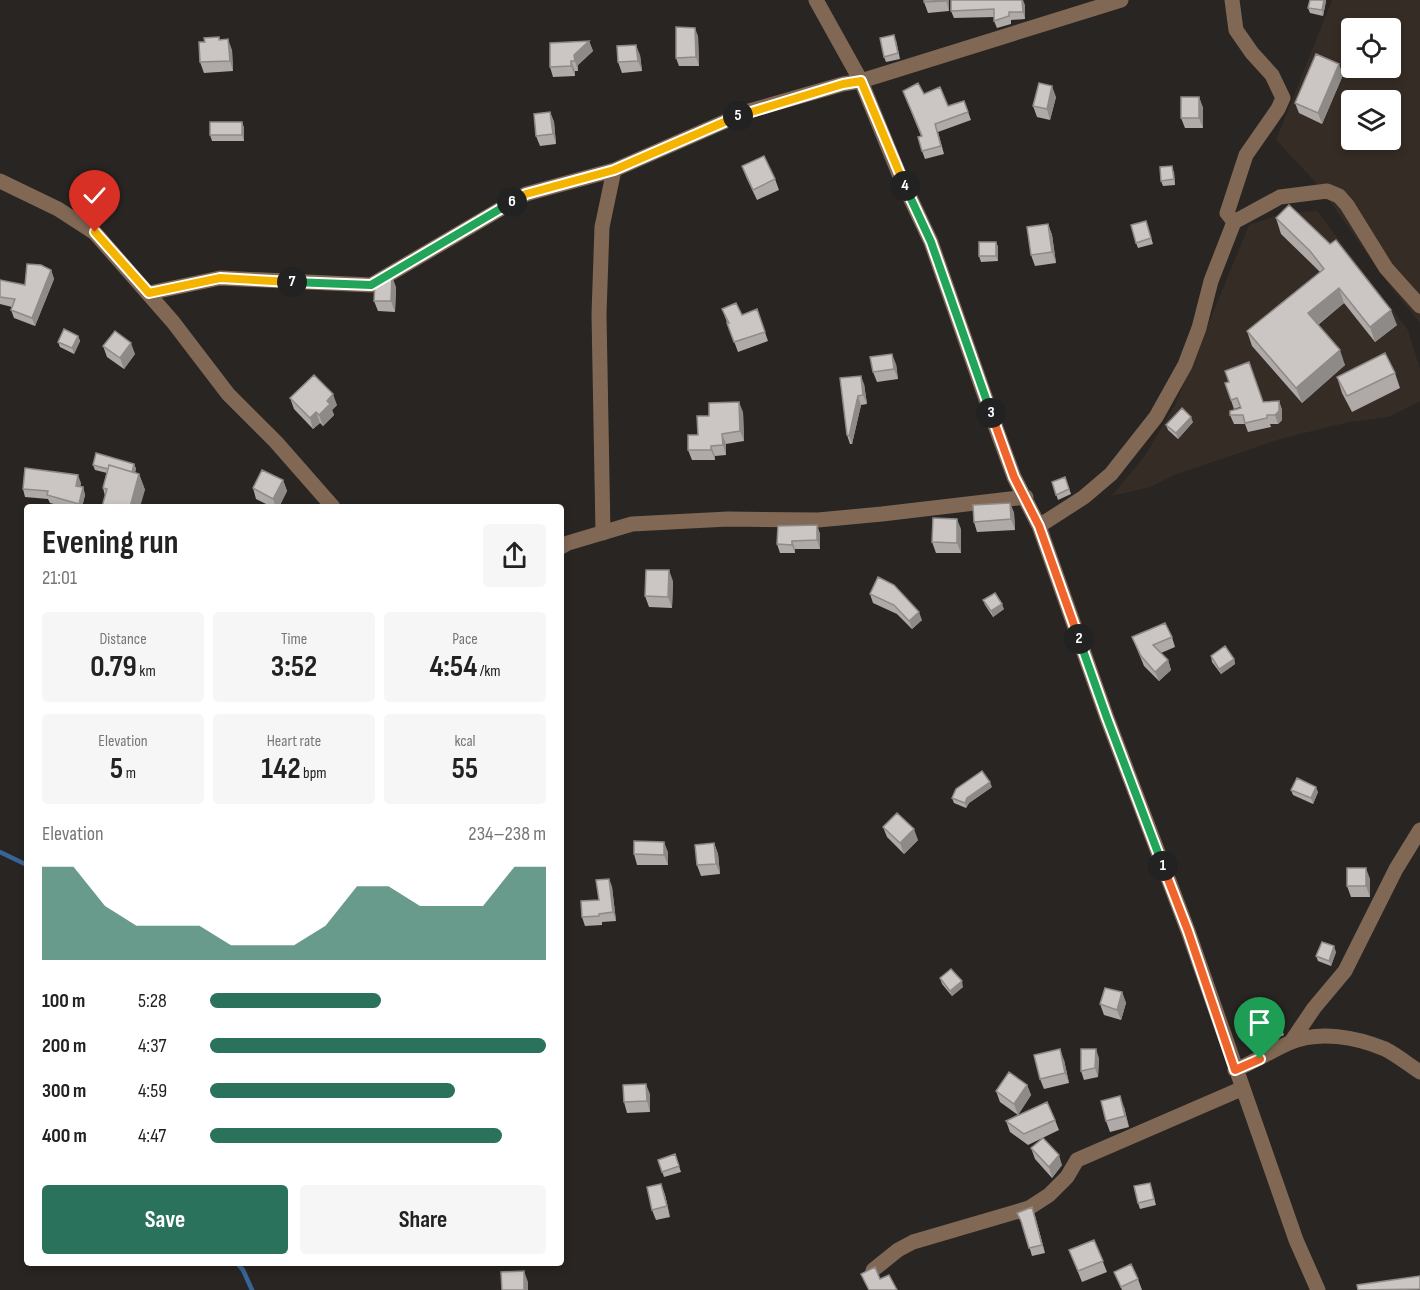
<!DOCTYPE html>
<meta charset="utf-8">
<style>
:root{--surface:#fff;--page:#f6f6f6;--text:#222;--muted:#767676;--accent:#2b725d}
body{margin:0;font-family:"Sofia Sans Condensed",sans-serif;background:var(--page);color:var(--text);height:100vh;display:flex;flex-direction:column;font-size:22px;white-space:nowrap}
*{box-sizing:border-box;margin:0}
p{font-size:20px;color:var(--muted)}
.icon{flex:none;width:33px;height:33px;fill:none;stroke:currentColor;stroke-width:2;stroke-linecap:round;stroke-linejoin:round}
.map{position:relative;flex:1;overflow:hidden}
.side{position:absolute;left:24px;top:504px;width:540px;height:762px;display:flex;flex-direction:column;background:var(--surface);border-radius:6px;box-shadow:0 3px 9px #0003}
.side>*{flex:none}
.buttons{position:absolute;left:1341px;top:18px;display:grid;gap:12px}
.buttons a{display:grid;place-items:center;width:60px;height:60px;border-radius:6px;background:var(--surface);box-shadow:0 3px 9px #0003;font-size:30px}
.pin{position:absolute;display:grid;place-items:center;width:51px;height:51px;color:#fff;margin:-62px -26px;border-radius:50% 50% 50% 0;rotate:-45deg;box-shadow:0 0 6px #0007}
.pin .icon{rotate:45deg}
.km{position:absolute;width:30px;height:30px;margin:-15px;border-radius:50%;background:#222;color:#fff;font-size:16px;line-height:30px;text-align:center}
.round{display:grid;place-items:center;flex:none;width:63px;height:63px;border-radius:6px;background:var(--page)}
.overview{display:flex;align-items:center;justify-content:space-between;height:102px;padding:0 18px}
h1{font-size:33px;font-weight:700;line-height:45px}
.metrics{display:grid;grid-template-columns:repeat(3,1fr);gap:9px;height:102px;padding:6px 18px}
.metrics div{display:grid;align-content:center;border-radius:6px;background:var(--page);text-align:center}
.metrics b{font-size:30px;font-weight:700}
.metrics small{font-size:16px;font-weight:400}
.metrics p{font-size:16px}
.chart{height:168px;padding:12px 18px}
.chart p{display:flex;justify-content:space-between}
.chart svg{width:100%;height:108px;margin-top:6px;fill:var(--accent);opacity:.7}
.button{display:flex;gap:12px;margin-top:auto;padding:12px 18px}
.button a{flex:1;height:69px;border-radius:6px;background:var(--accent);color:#fff;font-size:24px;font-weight:700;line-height:69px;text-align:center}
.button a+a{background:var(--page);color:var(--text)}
ul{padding:0 18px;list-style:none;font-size:20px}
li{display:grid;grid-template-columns:96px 72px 1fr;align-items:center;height:45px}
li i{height:15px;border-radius:8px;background:var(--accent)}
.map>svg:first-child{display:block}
.built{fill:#352c25;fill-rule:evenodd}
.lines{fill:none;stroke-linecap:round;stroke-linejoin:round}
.stream{stroke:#396596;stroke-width:4.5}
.minor{stroke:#806855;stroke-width:15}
.wall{fill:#afa9a8}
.shaded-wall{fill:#8e8a88}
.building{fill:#cbc5c3;stroke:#8e8a88;stroke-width:1.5}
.split-1-casing{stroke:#fff;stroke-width:12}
.split-2-casing{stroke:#fff;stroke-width:12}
.split-3-casing{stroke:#fff;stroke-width:12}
.split-4-casing{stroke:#fff;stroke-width:12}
.split-5-casing{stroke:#fff;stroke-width:12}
.split-6-casing{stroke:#fff;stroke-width:12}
.split-7-casing{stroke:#fff;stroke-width:12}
.split-8-casing{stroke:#fff;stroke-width:12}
.split-1{stroke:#f0652b;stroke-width:8}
.split-2{stroke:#22a559;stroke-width:8}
.split-3{stroke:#f0652b;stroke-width:8}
.split-4{stroke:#22a559;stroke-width:8}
.split-5{stroke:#f5b400;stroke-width:8}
.split-6{stroke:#f5b400;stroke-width:8}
.split-7{stroke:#22a559;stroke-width:8}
.split-8{stroke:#f5b400;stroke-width:8}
</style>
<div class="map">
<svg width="1420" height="1290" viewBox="0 0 1420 1290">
<rect width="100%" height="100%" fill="#282522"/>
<path class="built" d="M1332 0H1420V323L1390 286 1319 186 1276 140ZM1352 28H1390V68H1352ZM1352 100H1390V140H1352Z
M1317 211 1408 330 1420 369V401L1389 417 1349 422 1280 439 1175 475 1150 487 1112 496 1146 454 1175 405 1249 225 1283 213Z"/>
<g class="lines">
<path class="stream" d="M0 852 27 865
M237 1263 243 1270 252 1290"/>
<path class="minor" d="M816 0 861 81 899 174 931 242 996 428 1014 477 1039 526 1107 718 1188 931 1296 1240 1318 1290
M0 181 58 209 95 233 173 322 228 394 276 442 333 507
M1234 222 1280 197 1327 191 1339 196 1347 205 1386 268 1420 306
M149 293 220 278 371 285 526 194 614 170 749 111 843 84 861 81 1121 0
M1039 526 1084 497 1111 474 1156 417 1185 365 1199 328 1211 281 1234 222 1227 213 1246 155 1278 109 1283 98 1272 75 1252 53 1236 30 1232 0
M603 533 599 314 602 227 614 170
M561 547 568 543 632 524 728 519 818 520 882 514 1026 497
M1291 1042 1314 1008 1345 971 1396 869 1420 830
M1235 1070C1254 1062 1271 1051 1289 1043 1319 1030 1356 1037 1385 1049 1397 1055 1409 1065 1420 1072
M873 1270 898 1250 913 1242 1029 1208 1049 1195 1067 1177 1077 1160 1241 1089"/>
</g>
<path class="wall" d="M949 0V11L928 13 924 2Z
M1324 0H1326V1L1323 16 1310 13 1308 8Z
M1025 5V19L1011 20V24L997 28 994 21V17L954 18 951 11Z
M698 36 699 66H679L676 58Z
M219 37 220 40 232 50 233 71 204 73 200 62 205 42Z
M896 40 900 59 886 62 884 57Z
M589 41 593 51 578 65V71H575V76L553 77 550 67Z
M640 55 642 71 622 73 618 62Z
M1343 75 1322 124 1299 113 1295 103Z
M903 91 924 94 948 106 964 101 971 120 938 132 944 154 925 159 922 151 921 136Z
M1056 97 1050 120 1037 117 1033 106Z
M1199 97 1203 108V128H1185L1181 118Z
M550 112 554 122 556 144 540 146 536 136Z
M242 122 244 128V141H212L210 135Z
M742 166 775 179 779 190 757 200 746 177Z
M1174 171 1175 185 1163 186 1161 181Z
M1276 218 1397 325 1375 342 1344 303 1318 325 1345 365 1302 403 1252 346 1247 331 1320 272 1315 267 1281 234Z
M1146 221 1153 244 1138 248 1136 243Z
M1048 224 1052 235 1056 263 1035 266 1031 255Z
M996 242 998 247V261L981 262 979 256Z
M51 270 54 279 35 326 14 318 11 310 12 307 0 304V280L25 285Z
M396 287 395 312 378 311 374 301Z
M722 309 742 315 757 309 768 341 738 352Z
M78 336 80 341 74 354 60 347 58 342Z
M103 346 135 354 124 369 107 357Z
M896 364 898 379 877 382 873 372Z
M1395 373 1400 388 1352 412 1342 393 1337 377Z
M840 378 864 384 867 404 861 405 852 444H850L847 435Z
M1225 383 1263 402 1279 401 1282 410V420L1278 424H1270L1271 427 1248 432 1245 424H1234L1230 415 1241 408 1240 407 1234 409Z
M290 398 337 405 332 410 334 415 323 426 320 423 313 429 294 409Z
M743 412 744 441 726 444V455L715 456V460H692L688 450 709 416Z
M1193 422 1178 439 1168 430 1166 425Z
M134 464 136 469 135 472 139 474 145 490 105 496 103 488 107 473 95 470 93 465Z
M1065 477 1071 494 1058 500 1052 482Z
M283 480 287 491 279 507H272L256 499 253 488Z
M81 483 80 487H83L85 495 82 507H65L50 503 48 499 25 497 23 489Z
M1010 503 1014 513 1015 530 977 532 974 522Z
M817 525 820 534V549H795V553H780L777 544Z
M961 529V553H936L932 542Z
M673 581 672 608 649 607 645 596Z
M894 585 922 620 912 629 897 614 873 603 870 594Z
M983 600 1004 609 993 617 985 605Z
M1132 637H1172L1175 647 1161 653 1168 660 1171 670 1159 681 1144 666Z
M1211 656 1234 659 1235 664 1221 674 1212 662Z
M992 787 969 803 966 808 954 803 952 798Z
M1291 790 1318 792 1313 804 1293 795Z
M883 827 918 840 904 854 887 837Z
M714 843 718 854 720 874 701 876 697 865Z
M668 852V865H637L634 854Z
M609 879 612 887 616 921 602 922V925L585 926 582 917 599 900Z
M1370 879V897H1351L1347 886Z
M1336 952 1331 966 1318 961 1316 956Z
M940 978 963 987 952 996 942 984Z
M1122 992 1126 1003 1121 1020 1104 1015 1100 1004Z
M1250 1024H1280L1284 1035 1260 1046 1254 1035Z
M1099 1058 1098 1077 1084 1080 1081 1071Z
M1064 1060 1069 1083 1044 1089 1040 1079Z
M1027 1085 1031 1095 1018 1115 1000 1102 996 1091Z
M650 1094V1112L627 1113 624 1102Z
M1124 1107 1129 1127 1110 1132 1106 1121Z
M1055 1120 1059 1130 1028 1145 1010 1132 1006 1121Z
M1031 1148 1062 1165 1052 1178 1035 1159Z
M675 1154 681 1172 664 1177 658 1160Z
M1150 1183 1156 1205 1140 1209 1138 1203Z
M661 1184 665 1195 670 1217 656 1220 652 1210Z
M1017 1213 1035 1216 1045 1253 1032 1256 1023 1226Z
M1094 1240 1107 1272 1082 1282 1069 1250Z
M1114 1272 1138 1279 1142 1290H1122Z"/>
<path class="shaded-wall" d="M946 0H949V11Z
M1022 0H1023L1025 5V19L1023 12Z
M1324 0H1326V1L1323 16 1322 10Z
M695 28 698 36 699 66 696 57Z
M228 39 232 50 233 71 230 61Z
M589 41 593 51 578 65V71L575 61 574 55Z
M636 45 640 55 642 71 638 61Z
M571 61 575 71V76L571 66Z
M1339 64 1343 75 1322 124 1318 113Z
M1052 86 1056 97 1050 120 1047 109Z
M1199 97 1203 108V128L1199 118Z
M550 112 554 122 556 144 553 134Z
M242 122 244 128V141L242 135Z
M1048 224 1052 235 1056 263 1052 252Z
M996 242 998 247V261L996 256Z
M51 270 54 279 35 326 32 318Z
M392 276 396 287 395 312 391 301Z
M1339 288 1344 303 1313 328 1308 313Z
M1391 310 1397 325 1375 342 1370 327Z
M78 336 80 341 74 354 72 348Z
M131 343 135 354 124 369 120 358Z
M1340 350 1345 365 1302 403 1296 388Z
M892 354 896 364 898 379 894 369Z
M861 376 864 384 867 404 863 395Z
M333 394 337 405 332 410 334 415 323 426 319 415 327 401Z
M858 396 861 405 852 444 849 436Z
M1279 401 1282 410V420L1278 424 1275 415Z
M739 402 743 412 744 441 740 431Z
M316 412 320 423 313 429 310 418Z
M1191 417 1193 422 1178 439 1176 433Z
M722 434 726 444V455L723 445Z
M711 446 715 456V460L711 450Z
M134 464 136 469 133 480 131 475Z
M139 474 145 490 140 507H130Z
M78 475 81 483 79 494 76 486Z
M283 480 287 491 279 507H276L273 499Z
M83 487 85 495 82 507H80L79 504Z
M1010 503 1014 513 1015 530 1011 519Z
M957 519 961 529V553L957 543Z
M817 525 820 534V549L817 540Z
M792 541 795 549V553L792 545Z
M669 570 673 581 672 608 668 597Z
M1002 604 1004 609 993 617 991 611Z
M919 612 922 620 912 629 909 621Z
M1234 659 1235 664 1221 674 1219 669Z
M1168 660 1171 670 1159 681 1155 672Z
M990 782 992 787 969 803 966 808 965 803 967 798Z
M1316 787 1318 792 1313 804 1311 798Z
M914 829 918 840 904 854 900 843Z
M664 842 668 852V865L664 855Z
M714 843 718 854 720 874 716 864Z
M1366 868 1370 879V897L1366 886Z
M609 879 612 887 616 921 613 912Z
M1334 946 1336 952 1331 966 1329 961Z
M962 981 963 987 952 996 950 991Z
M1122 992 1126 1003 1121 1020 1117 1010Z
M1060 1049 1064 1060 1069 1083 1065 1073Z
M1096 1049 1099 1058 1098 1077 1095 1068Z
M646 1084 650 1094V1112L647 1101Z
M1027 1085 1031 1095 1018 1115 1014 1104Z
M1120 1096 1124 1107 1129 1127 1125 1116Z
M1059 1155 1062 1165 1052 1178 1049 1167Z
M661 1184 665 1195 670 1217Z
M1032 1207 1035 1216 1045 1253 1042 1245Z
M524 1271 528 1282V1290H524Z"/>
<path class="building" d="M924 0H946V1L924 2Z
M951 0H1022L1023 12H1009V16L994 21V9L951 11Z
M1310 0H1324L1322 10 1308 8Z
M676 27 695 28 696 57 676 58Z
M894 35 898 53 884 57 880 38Z
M219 37V40L228 39 230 61 200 62 199 42H205L204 38Z
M589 41 574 55 575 61H571V66L550 67V43Z
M636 45 638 61 618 62 617 46Z
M1316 54 1339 64 1318 113 1295 103Z
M918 83 924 94 940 87 948 106 964 101 968 112 935 124 941 146 922 151 918 137 922 136 903 91Z
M1039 83 1052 86 1047 109 1033 106Z
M1181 97H1199V118H1181Z
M550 112 553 134 536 136 534 114Z
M210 122H242V135H210Z
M764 156 775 179 753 190 742 166Z
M1172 166 1174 179 1161 181 1160 167Z
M1289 205 1330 244 1336 240 1391 310 1370 327 1339 288 1308 313 1340 350 1296 388 1247 331 1324 269 1310 251 1276 218Z
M1146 221 1151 238 1136 243 1131 225Z
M1048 224 1052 252 1031 255 1027 227Z
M979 242H996V256H979Z
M27 264 41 265 51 270 32 318 11 310 15 299 0 297V280L25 285Z
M384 276H392L391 301H374L375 281Z
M736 303 742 315 757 309 765 332 734 342 727 323H729L722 309Z
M64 329 78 336 72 348 58 342Z
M115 331 131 343 120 358 103 346Z
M1385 353 1395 373 1347 396 1337 377Z
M892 354 894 369 873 372 870 357Z
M1249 362 1263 402 1279 401V411L1275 415H1267V418L1245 423 1243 415H1230V411L1241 408 1237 398 1231 400 1225 383 1229 382 1225 371Z
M314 375 333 394 327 401 330 404 319 415 316 412 310 418 290 398Z
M861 376 863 395 858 396 849 436 847 435 840 378Z
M739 402 740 431 722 434 723 445 711 446V450H688V435H698L697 416H709V403Z
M1182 408 1191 417 1176 433 1166 425Z
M96 453 134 464 132 472 109 465 108 469 93 465Z
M109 465 139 474 130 507H102L107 489 103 488Z
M25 468 78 475 76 486 83 487 79 504 47 495 48 491 23 489Z
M262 470 283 480 273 499 253 488Z
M1065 477 1069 489 1056 495 1052 482Z
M1010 503 1011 519 974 522 973 505Z
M933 518 957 519V543L932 542Z
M817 525V540L792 541V545L777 544 778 526Z
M646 570H669L668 597 645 596Z
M878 577 894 585 919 612 909 621 894 605 870 594Z
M995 593 1002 604 991 611 983 600Z
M1165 623 1172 637 1153 645 1168 660 1155 672 1141 656 1132 637Z
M1225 646 1234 659 1219 669 1211 656Z
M982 771 990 782 967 798 965 803 952 798 956 789Z
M1297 778 1316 787 1311 798 1291 790Z
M897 813 914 829 900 843 883 827Z
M634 841 664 842V855L634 854Z
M714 843 716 864 697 865 695 845Z
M1347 868H1366V886H1347Z
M609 879 613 912 599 914V916L582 917 581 901 599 900 596 880Z
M1322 942 1334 946 1329 961 1316 956Z
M951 969 962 981 950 991 940 978Z
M1105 988 1122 992 1117 1010 1100 1004Z
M1273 1011 1280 1024 1257 1036 1250 1024Z
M1060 1049 1065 1073 1040 1079 1034 1055Z
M1081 1049H1096L1095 1068 1081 1071Z
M1009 1072 1027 1085 1014 1104 996 1091Z
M646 1084 647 1101 624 1102 623 1085Z
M1120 1096 1125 1116 1106 1121 1101 1101Z
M1047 1102 1055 1120 1024 1134 1006 1121Z
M1043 1138 1059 1155 1049 1167 1031 1148Z
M675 1154 679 1166 662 1172 658 1160Z
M1150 1183 1154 1199 1138 1203 1134 1186Z
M661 1184 667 1206 652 1210 647 1187Z
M1032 1207 1042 1245 1029 1248 1021 1221 1017 1213Z
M1094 1240 1103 1261 1078 1271 1069 1250Z
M1131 1264 1138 1279 1121 1287 1114 1272Z
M875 1267 880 1279 889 1275 897 1290H869L861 1274Z
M524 1271V1290H502L501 1272Z
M1420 1276V1289L1358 1290 1357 1285Z"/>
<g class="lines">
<defs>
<path id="split-1" d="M1163 866 1188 931 1235 1070 1260 1059"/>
<path id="split-2" d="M1079 639 1107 718 1163 866"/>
<path id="split-3" d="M991 413 1014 477 1039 526 1079 639"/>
<path id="split-4" d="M905 186 931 242 991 413"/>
<path id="split-5" d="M738 116 843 84 861 81 905 186"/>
<path id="split-6" d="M512 202 526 194 614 170 738 116"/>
<path id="split-7" d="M292 282 371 285 512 202"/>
<path id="split-8" d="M95 232 149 293 220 278 292 282"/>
</defs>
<use href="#split-1" class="split-1-casing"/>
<use href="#split-2" class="split-2-casing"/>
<use href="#split-3" class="split-3-casing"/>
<use href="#split-4" class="split-4-casing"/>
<use href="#split-5" class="split-5-casing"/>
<use href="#split-6" class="split-6-casing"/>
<use href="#split-7" class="split-7-casing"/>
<use href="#split-8" class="split-8-casing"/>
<use href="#split-1" class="split-1"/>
<use href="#split-2" class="split-2"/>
<use href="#split-3" class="split-3"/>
<use href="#split-4" class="split-4"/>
<use href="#split-5" class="split-5"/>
<use href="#split-6" class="split-6"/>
<use href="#split-7" class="split-7"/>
<use href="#split-8" class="split-8"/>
</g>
</svg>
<div class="buttons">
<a><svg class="icon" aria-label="locate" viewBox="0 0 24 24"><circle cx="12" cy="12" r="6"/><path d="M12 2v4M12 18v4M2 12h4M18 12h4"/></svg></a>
<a><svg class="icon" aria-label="layers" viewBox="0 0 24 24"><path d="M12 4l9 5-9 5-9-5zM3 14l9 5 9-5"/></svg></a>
</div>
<div class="pin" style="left:1260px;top:1059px;background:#1e9e55"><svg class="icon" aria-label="arrive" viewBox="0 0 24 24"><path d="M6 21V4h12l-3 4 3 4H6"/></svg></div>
<div class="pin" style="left:95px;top:232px;background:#d93025"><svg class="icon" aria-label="check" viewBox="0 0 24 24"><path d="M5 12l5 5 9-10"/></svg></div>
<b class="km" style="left:1163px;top:866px">1</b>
<b class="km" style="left:1079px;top:639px">2</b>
<b class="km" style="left:991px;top:413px">3</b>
<b class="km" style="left:905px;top:186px">4</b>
<b class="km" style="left:738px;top:116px">5</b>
<b class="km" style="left:512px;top:202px">6</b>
<b class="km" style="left:292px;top:282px">7</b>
<section class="side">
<div class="overview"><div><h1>Evening run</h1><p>21:01</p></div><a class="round"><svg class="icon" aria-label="share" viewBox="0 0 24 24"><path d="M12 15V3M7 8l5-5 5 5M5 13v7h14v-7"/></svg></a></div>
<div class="metrics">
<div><p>Distance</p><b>0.79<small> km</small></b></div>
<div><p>Time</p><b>3:52</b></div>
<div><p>Pace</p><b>4:54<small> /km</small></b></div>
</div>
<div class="metrics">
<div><p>Elevation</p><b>5<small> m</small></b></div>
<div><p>Heart rate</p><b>142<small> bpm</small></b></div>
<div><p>kcal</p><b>55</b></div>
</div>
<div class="chart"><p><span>Elevation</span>234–238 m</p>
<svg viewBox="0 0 160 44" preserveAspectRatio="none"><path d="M0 44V6L10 6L20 22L30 30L40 30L50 30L60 38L70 38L80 38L90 30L100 14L110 14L120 22L130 22L140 22L150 6L160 6V44z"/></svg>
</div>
<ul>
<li><b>100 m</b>5:28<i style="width:51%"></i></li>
<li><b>200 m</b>4:37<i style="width:100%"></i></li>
<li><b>300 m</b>4:59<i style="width:73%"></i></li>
<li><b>400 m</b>4:47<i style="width:87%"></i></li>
</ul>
<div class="button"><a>Save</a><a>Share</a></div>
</section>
</div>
